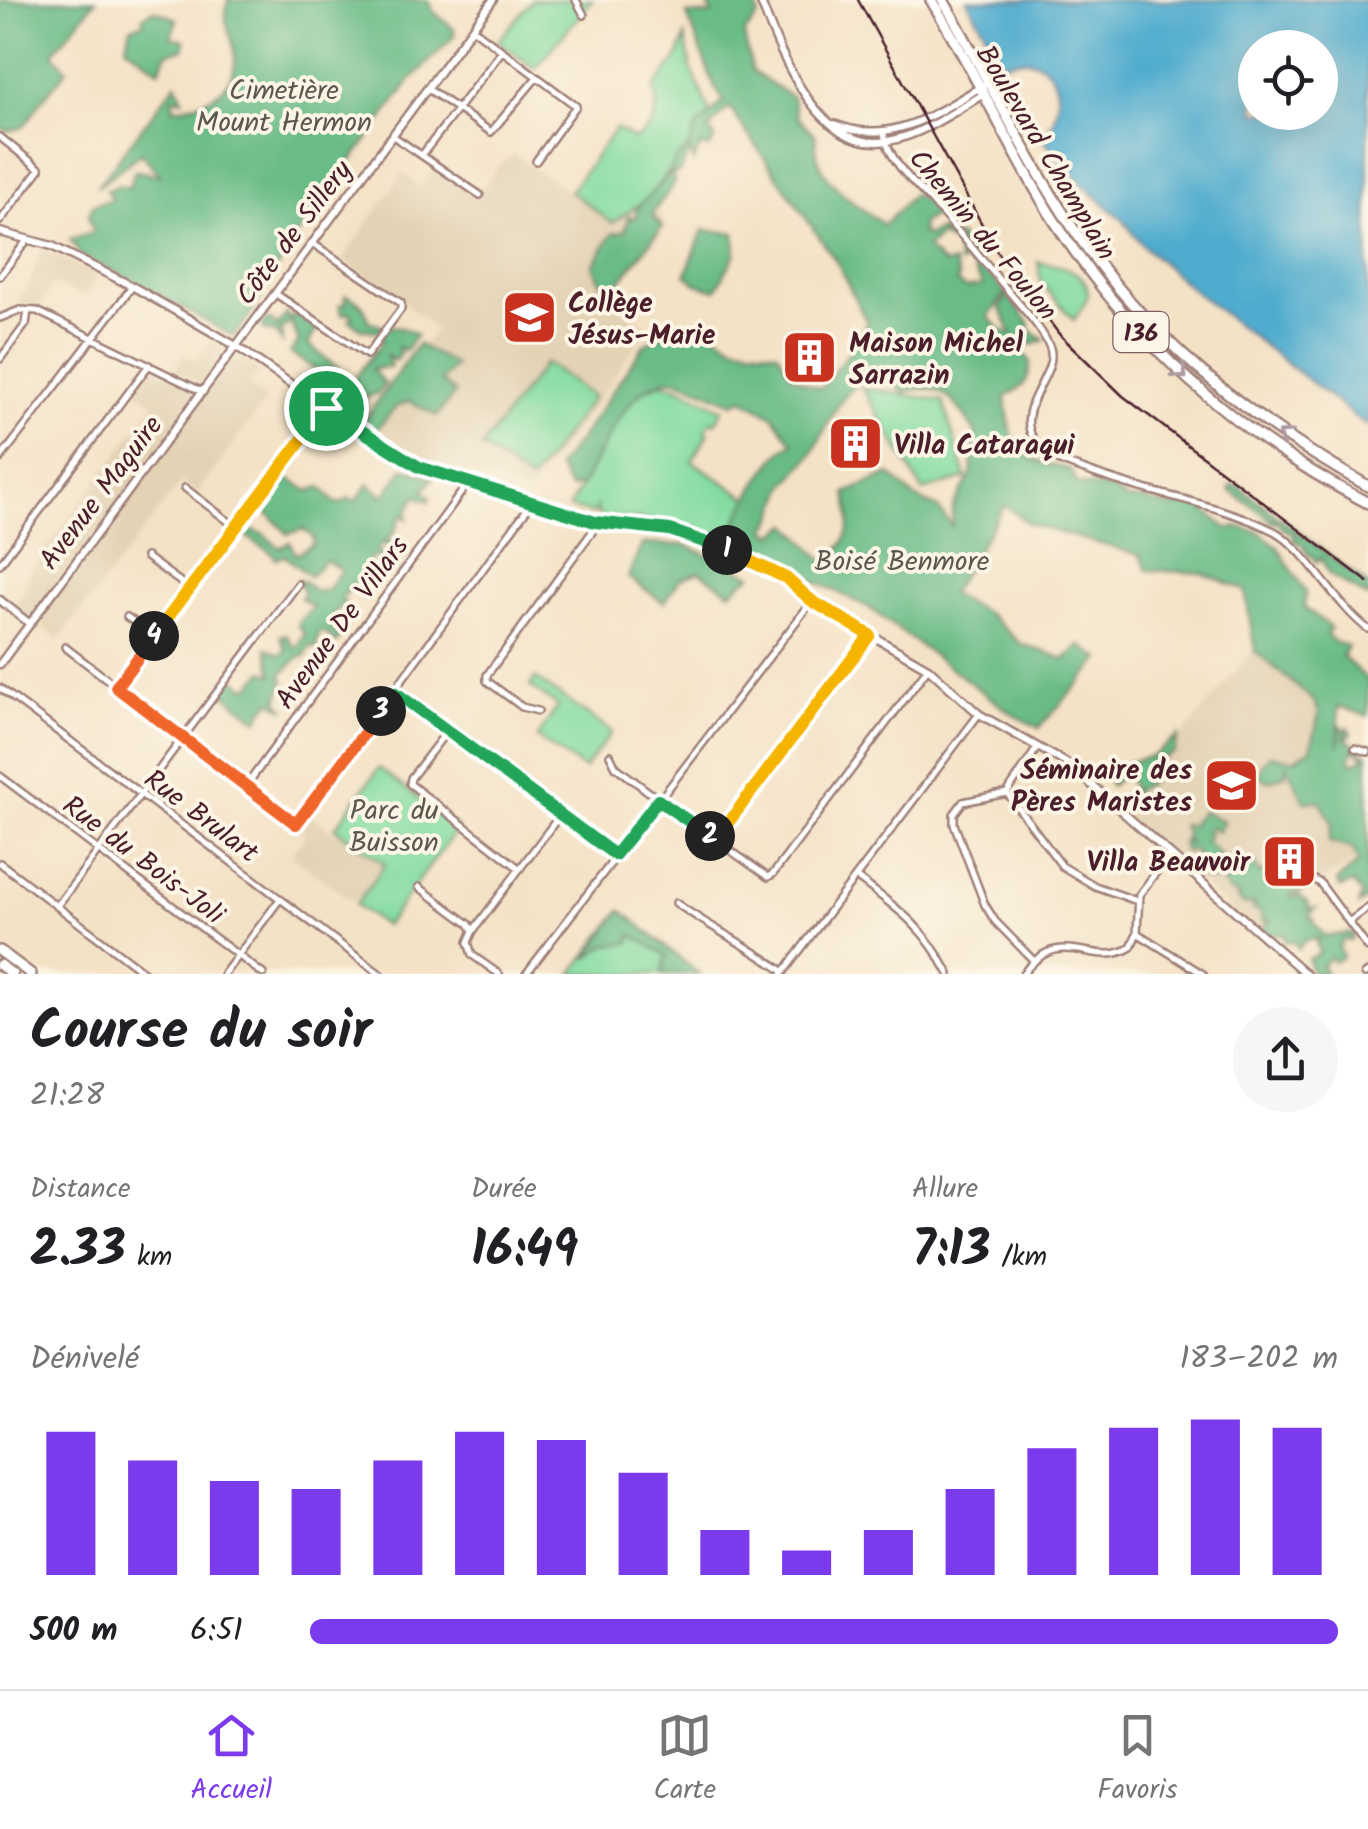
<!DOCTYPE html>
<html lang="fr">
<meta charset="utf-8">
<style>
:root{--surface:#fff;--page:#f6f6f6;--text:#202124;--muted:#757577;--line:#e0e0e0;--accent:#7c3aed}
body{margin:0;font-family:Kalam,sans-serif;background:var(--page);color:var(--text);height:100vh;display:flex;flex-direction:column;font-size:38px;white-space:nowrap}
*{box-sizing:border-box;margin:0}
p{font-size:32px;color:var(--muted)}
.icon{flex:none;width:55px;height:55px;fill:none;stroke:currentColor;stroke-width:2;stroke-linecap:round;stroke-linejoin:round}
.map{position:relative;height:974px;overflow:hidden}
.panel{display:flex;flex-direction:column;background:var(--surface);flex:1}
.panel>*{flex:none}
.buttons{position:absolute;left:1238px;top:30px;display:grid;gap:20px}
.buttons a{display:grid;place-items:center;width:100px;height:100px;border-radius:50%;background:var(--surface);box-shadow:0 10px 40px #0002;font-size:50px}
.pin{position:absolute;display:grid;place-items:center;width:85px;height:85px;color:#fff;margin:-42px;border:5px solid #fff;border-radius:50%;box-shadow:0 2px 10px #0007}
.km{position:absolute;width:50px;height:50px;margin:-25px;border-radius:50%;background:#222;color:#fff;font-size:28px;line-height:50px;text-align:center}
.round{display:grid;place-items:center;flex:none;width:105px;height:105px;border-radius:52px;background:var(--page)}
.head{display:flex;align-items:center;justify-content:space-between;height:170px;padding:0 30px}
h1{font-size:55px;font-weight:800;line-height:75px}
.stats{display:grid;grid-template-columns:repeat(3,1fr);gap:15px;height:170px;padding:10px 30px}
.stats div{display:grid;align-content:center}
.stats b{font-size:50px;font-weight:800}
.stats small{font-size:28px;font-weight:400}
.stats p{font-size:28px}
.chart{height:280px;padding:20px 30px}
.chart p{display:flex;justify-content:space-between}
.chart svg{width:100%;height:180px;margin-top:10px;stroke:var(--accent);stroke-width:6}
ul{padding:0 30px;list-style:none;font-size:32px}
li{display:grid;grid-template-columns:160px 120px 1fr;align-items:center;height:75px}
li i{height:25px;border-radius:12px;background:var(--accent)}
.tab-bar{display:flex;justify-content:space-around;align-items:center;height:140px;border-top:2px solid var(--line);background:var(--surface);font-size:28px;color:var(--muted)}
.tab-bar a{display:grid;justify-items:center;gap:5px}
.tab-bar .current{color:var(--accent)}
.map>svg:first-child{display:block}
.built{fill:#e3d2b4}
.green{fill:#82dba1;stroke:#667d66;stroke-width:2.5}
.forest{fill:#69bb87;stroke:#5a6d59;stroke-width:2.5;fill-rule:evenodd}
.water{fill:#50acce;stroke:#4d667c;stroke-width:2.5;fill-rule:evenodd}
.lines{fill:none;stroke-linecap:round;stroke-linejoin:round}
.minor-casing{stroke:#9f8078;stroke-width:10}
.tertiary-casing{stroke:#9f8078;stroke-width:11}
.primary-casing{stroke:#9f8078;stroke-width:14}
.minor{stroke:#fff;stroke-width:5}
.tertiary{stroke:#fff;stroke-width:6}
.primary{stroke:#fff;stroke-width:9}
.rail{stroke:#4a1f2b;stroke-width:2.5}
.oneway{stroke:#ae9aa0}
.split-1-casing{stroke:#fff;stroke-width:20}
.split-2-casing{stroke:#fff;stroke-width:20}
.split-3-casing{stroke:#fff;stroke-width:20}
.split-4-casing{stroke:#fff;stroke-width:20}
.split-5-casing{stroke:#fff;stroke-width:20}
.split-1{stroke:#22a559;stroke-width:12}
.split-2{stroke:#f5b400;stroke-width:12}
.split-3{stroke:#22a559;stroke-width:12}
.split-4{stroke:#f0652b;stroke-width:12}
.split-5{stroke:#f5b400;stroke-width:12}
.labels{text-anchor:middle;stroke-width:8;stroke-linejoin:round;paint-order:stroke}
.shield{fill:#fcf5e5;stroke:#7f5f63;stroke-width:2.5}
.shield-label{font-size:25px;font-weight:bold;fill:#4a1f2b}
.park-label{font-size:28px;fill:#5b574e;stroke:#fcf5e5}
.street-label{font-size:28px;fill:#4a1f2b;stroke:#fcf5e5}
.poi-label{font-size:28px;font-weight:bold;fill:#4a1f2b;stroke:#fcf5e5;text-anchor:start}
</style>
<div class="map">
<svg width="1368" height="974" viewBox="0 0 1368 974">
<rect width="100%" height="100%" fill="#fcf5e5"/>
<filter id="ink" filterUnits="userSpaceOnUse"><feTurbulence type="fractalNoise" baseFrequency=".01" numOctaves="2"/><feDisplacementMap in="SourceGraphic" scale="20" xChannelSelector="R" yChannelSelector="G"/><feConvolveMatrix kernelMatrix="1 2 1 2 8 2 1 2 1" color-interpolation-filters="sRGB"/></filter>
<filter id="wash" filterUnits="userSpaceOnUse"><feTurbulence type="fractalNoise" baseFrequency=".0048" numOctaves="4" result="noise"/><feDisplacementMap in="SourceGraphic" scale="40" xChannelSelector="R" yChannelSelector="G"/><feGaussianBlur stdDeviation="2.25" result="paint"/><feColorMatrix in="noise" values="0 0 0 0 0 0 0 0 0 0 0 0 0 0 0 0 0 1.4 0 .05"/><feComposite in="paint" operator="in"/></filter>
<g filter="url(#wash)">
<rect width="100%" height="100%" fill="#f4e2c6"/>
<path class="built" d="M514 154 612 222 646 200 660 213 665 228 618 288 603 294 648 327 591 411 528 492 410 456 358 422 436 330 400 299 342 260 403 173 421 187 433 170 459 188 463 183 479 193 500 164Z
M42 249 96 274 85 298 53 284 41 306 26 304 20 306V296L27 288Z
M213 338 224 347 225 352 201 384 174 369 184 354 196 361Z
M239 358 259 371 248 385 267 399 197 493 181 482 59 640 36 623 30 624 15 604 29 582 25 578 155 404 135 390 149 365 203 392 223 366Z
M1261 640 1335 709 1303 758 1366 855 1320 883 1312 879 1286 896 1295 908 1262 936 1119 812Z
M310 815 335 833 341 832 415 886 385 926 291 855 304 837 302 826Z"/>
<path class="green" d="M532 0H592L535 69 498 41Z
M685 37 691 68 712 117 646 200 612 223 570 191 616 128 634 140C656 127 660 111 654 88L678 57Z
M1038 262C1056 264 1093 271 1087 298 1085 305 1077 314 1074 320L1041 283Z
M545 363 593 397 530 482 482 447Z
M661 383 676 386 723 409 715 423 711 421 705 430 709 433 692 461 749 499 726 539 640 519 600 517 596 507 595 514 569 508 620 416 641 391Z
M862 387 943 401 966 478 923 491Z
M535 678 612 732 584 769 537 738 558 706 530 686Z
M379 768 458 828 385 926 356 905 385 864 335 828Z
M621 910 699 974H572Z"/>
<path class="forest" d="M0 0H96L53 53 67 70C58 81 48 92 40 103 28 119 27 132 4 130L0 126Z
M228 0H428L434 12 454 29V36L411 80 351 162 323 192 249 316 235 335H231L138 283 81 256 70 239 94 232 88 216 93 205 112 199 106 190 120 185 129 188 135 171 160 175 141 153 97 187 176 83 183 99 173 98V108C202 106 237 91 235 56 234 32 221 30 228 0Z
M706 0H754L759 15 744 34 752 71 792 97 797 117 816 136C811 179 854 202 884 225L913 194 933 206 938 214 922 223 921 232 927 236 940 230 947 236 960 237 973 256 959 264 955 243 946 240 942 235 926 248 944 265 953 263 959 278 956 282 965 288 983 285 973 269 976 260 1006 293 988 317 1002 331 1012 334 1000 307 1008 295 1030 324 1028 329 1044 340 1032 345 1025 335 1017 340 1019 347 1030 361C1031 379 1023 389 1006 396 1010 448 1017 460 1070 469L1077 484 1111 489 1128 500 1142 499 1177 508 1180 502 1196 503 1228 529 1237 527 1258 531 1277 546 1306 593 1304 607 1331 628 1326 634 1334 642 1348 646 1342 656 1368 680V716L1338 706 1339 746 1340 724 1345 731 1348 727 1351 734 1348 737 1345 734V739L1361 747 1358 753 1353 749 1350 759 1353 763 1364 758 1360 752 1368 754V898L1358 905 1362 893 1352 883 1340 888 1337 881 1359 862 1352 848 1329 842 1332 823 1320 801H1304L1287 766 1285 775 1269 781 1259 776 1262 764 1270 755 1293 760 1311 749 1319 713 1314 701 1255 651 1245 590 1202 573 1147 570 1140 555 1029 524 1005 505 950 594 988 614 1021 644 1065 659 1080 645 1101 659 1039 728 1011 713 868 607 729 539C740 513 767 456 793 443L773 416 741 398 735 403C720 399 688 382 677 380 631 374 600 453 582 485L570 489 557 467 581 438 643 346 666 331 709 329 733 345 778 352 791 375 820 389 853 347 867 323 838 264 729 107 709 129 715 137 710 148 700 146 694 161 690 151 681 170 672 176 675 183 652 214 662 227 617 285 604 288 593 266 612 234 625 231 628 216 632 219 637 214 636 209 671 173 674 161 689 147 696 128 724 101 715 88 687 15 712 14ZM870 369 904 392C943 380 956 403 975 432L971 475 953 507 952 526 938 508 914 497 890 474 846 493C855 528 850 537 827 564L789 524 774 535 766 529C778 518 778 499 786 486 794 474 804 465 812 454 827 429 839 389 869 377Z
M154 10 177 19 171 37 185 40 184 49 167 53 159 70 126 46 131 27 144 23 142 17Z
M703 230 735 233 736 253 716 290 696 284 686 274Z
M345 295C358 299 367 307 368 321 384 329 401 323 416 335L405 351 398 347 400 355 394 361 386 354 391 367 372 369 385 384 378 393 355 402 349 398 348 387 382 342V332L362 329 349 320 353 317 351 313 342 314 339 305 346 304Z
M287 314 291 322 294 314 317 329 308 344 342 372 343 380 339 385 290 353 299 342 291 323 281 329 282 342 276 333 264 330 263 322 269 319 277 326Z
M418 344 455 365 441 381 455 393 437 416 409 401 395 408 374 432 362 423Z
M404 468 433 478 424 491 430 496 429 501 416 496 407 511 408 519 402 515 394 533 387 539 407 554 404 558 383 543 377 550 400 566 396 571 373 555 357 589 352 585 341 599 345 603 335 612 331 628 341 637 336 643 324 632 319 633 316 648 310 646 304 657 300 656 281 675 284 680 278 700 286 710 271 701 263 709 259 721 221 691 232 677 248 688 264 671 273 675 267 648 281 655 286 650 280 636 286 634 295 649 305 634 298 626 299 621 313 607 300 598 304 593 298 581H304L314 591 327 590 341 570 325 560 310 576 285 556 276 559 272 553 240 532 243 527 263 534 280 548 290 542 296 555 313 544V537L303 529 288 534 267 513 271 500 287 478 309 491 321 487 334 502 341 504 349 498 355 502 369 484 384 496Z
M1237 485 1368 585V598L1329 574 1321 558 1316 562 1312 556 1307 554 1305 547 1293 539 1295 535 1282 528 1279 522 1273 523 1275 518 1271 521C1258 507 1245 503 1230 490V486Z
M642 544 685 545 752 575 730 592 700 572 680 579 664 603 628 577Z
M1178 736 1174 752 1159 760 1162 767 1155 779 1147 773 1150 782 1134 791V800L1129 802 1125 795 1133 788 1125 773 1110 786 1108 773 1125 763 1153 756Z
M1203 811 1224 822 1218 832 1212 827 1206 830 1209 834 1205 841 1220 855 1227 871 1236 873 1243 867 1242 863 1253 859 1259 874 1268 870 1269 878 1298 877 1310 888 1290 895 1293 898 1299 895 1309 904 1308 910 1316 908 1309 917 1315 920 1314 924 1325 936 1352 933 1353 937 1349 941 1343 939 1339 948 1343 957 1334 962 1330 957 1322 966 1326 973 1311 972 1308 959 1320 953 1316 942 1319 938 1304 941 1298 949 1296 943 1285 941V934L1269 935 1263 928 1270 920 1263 921 1259 910H1253L1255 904 1244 905 1237 899 1239 895 1230 893 1222 882 1224 876 1216 880 1213 877 1212 881 1202 878 1204 873 1194 850 1185 852 1182 845 1183 842 1192 844 1184 839 1186 834 1182 825H1193V821Z
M621 910 699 974H662L666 955 632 935 629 943 606 945 586 959Z"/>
<path class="water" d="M967 0H1368V427L1193 290 1144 247 1123 220 1084 186 1043 139C1071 103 1059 45 1003 63ZM1255 48H1320V112H1255Z"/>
</g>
<g filter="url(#ink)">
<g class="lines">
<defs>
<path id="minor" d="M576 0 584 15
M472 28 576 106 536 161
M428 89 491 132 537 77
M884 134C890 162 912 181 931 201 958 231 984 261 1010 293 1024 310 1042 328 1050 348 1060 377 1001 415 1045 452 1059 463 1077 467 1093 473 1152 495 1218 503 1274 531 1307 549 1334 604 1368 629
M393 136 480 195
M0 137 40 169 0 221
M422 155 502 51
M0 276 28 239
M276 294 367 355 401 309V303L312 243
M0 318 20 310 37 311 203 392
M0 359 26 324 28 311
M0 459 132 287
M185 488 236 527
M146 557 190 589
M0 564 149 365
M127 617 155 636
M65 647 296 824 533 501
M116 687 326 408
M0 688 380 974
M395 692 615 855
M538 711 522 707 487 681V675L592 532 595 522
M447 731 411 778 410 784 520 869
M1355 748 1368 752
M610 755 616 767 658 799 768 877 773 874 928 668
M0 776 263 974
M246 786 469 482
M1007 793 963 802 954 814V824L985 905 995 921 1033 960
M1007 793 1062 866 1095 886 1137 901
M1007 793 1037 748
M715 840 870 635
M0 863 146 974
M856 877C899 910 923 925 949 974
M1312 879 1320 883 1368 948
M419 887 469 924 473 931 468 942 472 955 499 974
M676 903C711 928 749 946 784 972
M57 906 298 584
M1350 921 1368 908
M473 931 560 815
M1137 933 1203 974
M224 974 280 899
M526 974 812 601
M782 974 979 714
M1023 974C1061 922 1095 971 1131 947L1137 933 1139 895 1169 855
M1365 974 1368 972"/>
<path id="tertiary" d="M760 0C781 54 819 158 893 140 925 133 956 110 984 94
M834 124C892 148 939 111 989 82
M0 232 52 246 132 286 236 346 384 448 419 467 595 522 670 530 743 555 785 578 812 601 928 668 979 714 1068 764 1306 974
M0 600 30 624
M0 664 493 0"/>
<path id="primary" d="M931 0C974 69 1007 144 1050 214 1127 338 1238 436 1368 503
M943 0C984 70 1019 145 1063 213 1139 332 1246 418 1368 486
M0 951 31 974
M0 965 12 974"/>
</defs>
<use href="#minor" class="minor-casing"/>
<use href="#tertiary" class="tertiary-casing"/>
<use href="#primary" class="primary-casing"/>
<use href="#minor" class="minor"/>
<use href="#tertiary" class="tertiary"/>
<use href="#primary" class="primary"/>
<path class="rail" d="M858 0 999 255 1059 334 1123 396 1368 582"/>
</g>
<defs><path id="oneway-chevron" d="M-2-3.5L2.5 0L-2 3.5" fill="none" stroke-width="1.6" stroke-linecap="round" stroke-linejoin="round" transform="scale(2.5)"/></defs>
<g class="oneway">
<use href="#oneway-chevron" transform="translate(1181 373) rotate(43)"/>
<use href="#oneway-chevron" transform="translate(1284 436) rotate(-147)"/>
</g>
</g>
<g class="lines" filter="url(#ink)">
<defs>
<path id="split-1" d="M326 408 419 467 595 522 670 530 727 550"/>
<path id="split-2" d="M710 836 715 840 870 635 812 601 786 578 727 550"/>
<path id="split-3" d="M381 711 395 692 615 855 658 800 710 836"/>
<path id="split-4" d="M154 636 116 687 296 824 381 711"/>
<path id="split-5" d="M154 636 326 408"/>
</defs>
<use href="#split-1" class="split-1-casing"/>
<use href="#split-2" class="split-2-casing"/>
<use href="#split-3" class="split-3-casing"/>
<use href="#split-4" class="split-4-casing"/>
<use href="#split-5" class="split-5-casing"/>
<use href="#split-1" class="split-1"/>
<use href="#split-2" class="split-2"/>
<use href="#split-3" class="split-3"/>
<use href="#split-4" class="split-4"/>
<use href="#split-5" class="split-5"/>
</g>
<defs>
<symbol id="school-square" viewBox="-11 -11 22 22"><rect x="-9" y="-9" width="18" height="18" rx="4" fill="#c8321e" stroke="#fcf5e5"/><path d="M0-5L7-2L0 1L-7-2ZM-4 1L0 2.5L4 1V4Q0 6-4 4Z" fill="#fff"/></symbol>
<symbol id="building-square" viewBox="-11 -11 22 22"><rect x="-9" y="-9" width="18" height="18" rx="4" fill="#c8321e" stroke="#fcf5e5"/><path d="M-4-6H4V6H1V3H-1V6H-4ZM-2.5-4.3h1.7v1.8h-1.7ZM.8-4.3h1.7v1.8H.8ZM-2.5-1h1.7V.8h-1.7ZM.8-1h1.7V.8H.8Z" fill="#fff"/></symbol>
</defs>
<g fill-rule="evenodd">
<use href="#school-square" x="498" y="286" width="63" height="63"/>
<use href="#building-square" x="778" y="326" width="63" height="63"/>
<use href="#building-square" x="824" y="412" width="63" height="63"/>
<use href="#school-square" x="1200" y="754" width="63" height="63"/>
<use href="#building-square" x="1258" y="830" width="63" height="63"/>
</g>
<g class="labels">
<rect class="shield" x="1113.5" y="312" width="55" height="40" rx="8"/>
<g class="shield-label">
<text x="1141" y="341">136</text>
</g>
<g class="park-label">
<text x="284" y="99">Cimetière<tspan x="284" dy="32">Mount Hermon</tspan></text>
<text x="902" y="570">Boisé Benmore</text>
<text x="394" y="819">Parc du<tspan x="394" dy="32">Buisson</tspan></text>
</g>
<g class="street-label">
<text transform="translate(1047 152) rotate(59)" y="10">Boulevard Champlain</text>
<text transform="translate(293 232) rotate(-53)" y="10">Côte de Sillery</text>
<text transform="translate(984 234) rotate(50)" y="10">Chemin du Foulon</text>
<text transform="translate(100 492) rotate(-53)" y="10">Avenue Maguire</text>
<text transform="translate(341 622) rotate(-54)" y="10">Avenue De Villars</text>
<text transform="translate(202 815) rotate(37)" y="10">Rue Brulart</text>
<text transform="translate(144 859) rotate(37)" y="10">Rue du Bois-Joli</text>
</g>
<g class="poi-label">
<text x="568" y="312">Collège<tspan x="568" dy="32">Jésus-Marie</tspan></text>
<text x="849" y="352">Maison Michel<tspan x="849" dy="32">Sarrazin</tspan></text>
<text x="894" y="454">Villa Cataraqui</text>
<text x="1192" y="779" text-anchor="end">Séminaire des<tspan x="1192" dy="32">Pères Maristes</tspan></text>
<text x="1250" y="871" text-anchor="end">Villa Beauvoir</text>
</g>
</g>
</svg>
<div class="buttons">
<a><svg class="icon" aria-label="locate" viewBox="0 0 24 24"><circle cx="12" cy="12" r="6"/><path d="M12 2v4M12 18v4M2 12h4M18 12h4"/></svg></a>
</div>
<div class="pin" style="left:326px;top:408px;background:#1e9e55"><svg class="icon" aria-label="arrive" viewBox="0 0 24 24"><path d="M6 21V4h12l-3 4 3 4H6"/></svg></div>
<b class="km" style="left:727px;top:550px">1</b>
<b class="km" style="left:710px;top:836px">2</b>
<b class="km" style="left:381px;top:711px">3</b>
<b class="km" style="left:154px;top:636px">4</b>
</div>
<section class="panel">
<div class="head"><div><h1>Course du soir</h1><p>21:28</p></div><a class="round"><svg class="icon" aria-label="share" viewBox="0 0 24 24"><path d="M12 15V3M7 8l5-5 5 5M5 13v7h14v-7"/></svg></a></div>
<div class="stats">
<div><p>Distance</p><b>2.33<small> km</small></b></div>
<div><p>Durée</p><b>16:49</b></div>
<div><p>Allure</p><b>7:13<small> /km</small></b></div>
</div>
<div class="chart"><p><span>Dénivelé</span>183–202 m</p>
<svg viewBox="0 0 160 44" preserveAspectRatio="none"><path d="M5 44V9M15 44V16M25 44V21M35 44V23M45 44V16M55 44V9M65 44V11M75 44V19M85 44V33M95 44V38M105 44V33M115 44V23M125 44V13M135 44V8M145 44V6M155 44V8"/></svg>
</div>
<ul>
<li><b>500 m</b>6:51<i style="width:100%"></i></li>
</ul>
</section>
<nav class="tab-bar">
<a class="current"><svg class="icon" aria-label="home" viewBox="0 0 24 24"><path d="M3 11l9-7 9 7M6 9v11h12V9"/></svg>Accueil</a>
<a><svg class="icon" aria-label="map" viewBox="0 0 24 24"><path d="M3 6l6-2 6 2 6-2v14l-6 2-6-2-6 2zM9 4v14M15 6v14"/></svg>Carte</a>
<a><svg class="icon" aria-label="saved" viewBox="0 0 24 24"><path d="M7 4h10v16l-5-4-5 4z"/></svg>Favoris</a>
</nav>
